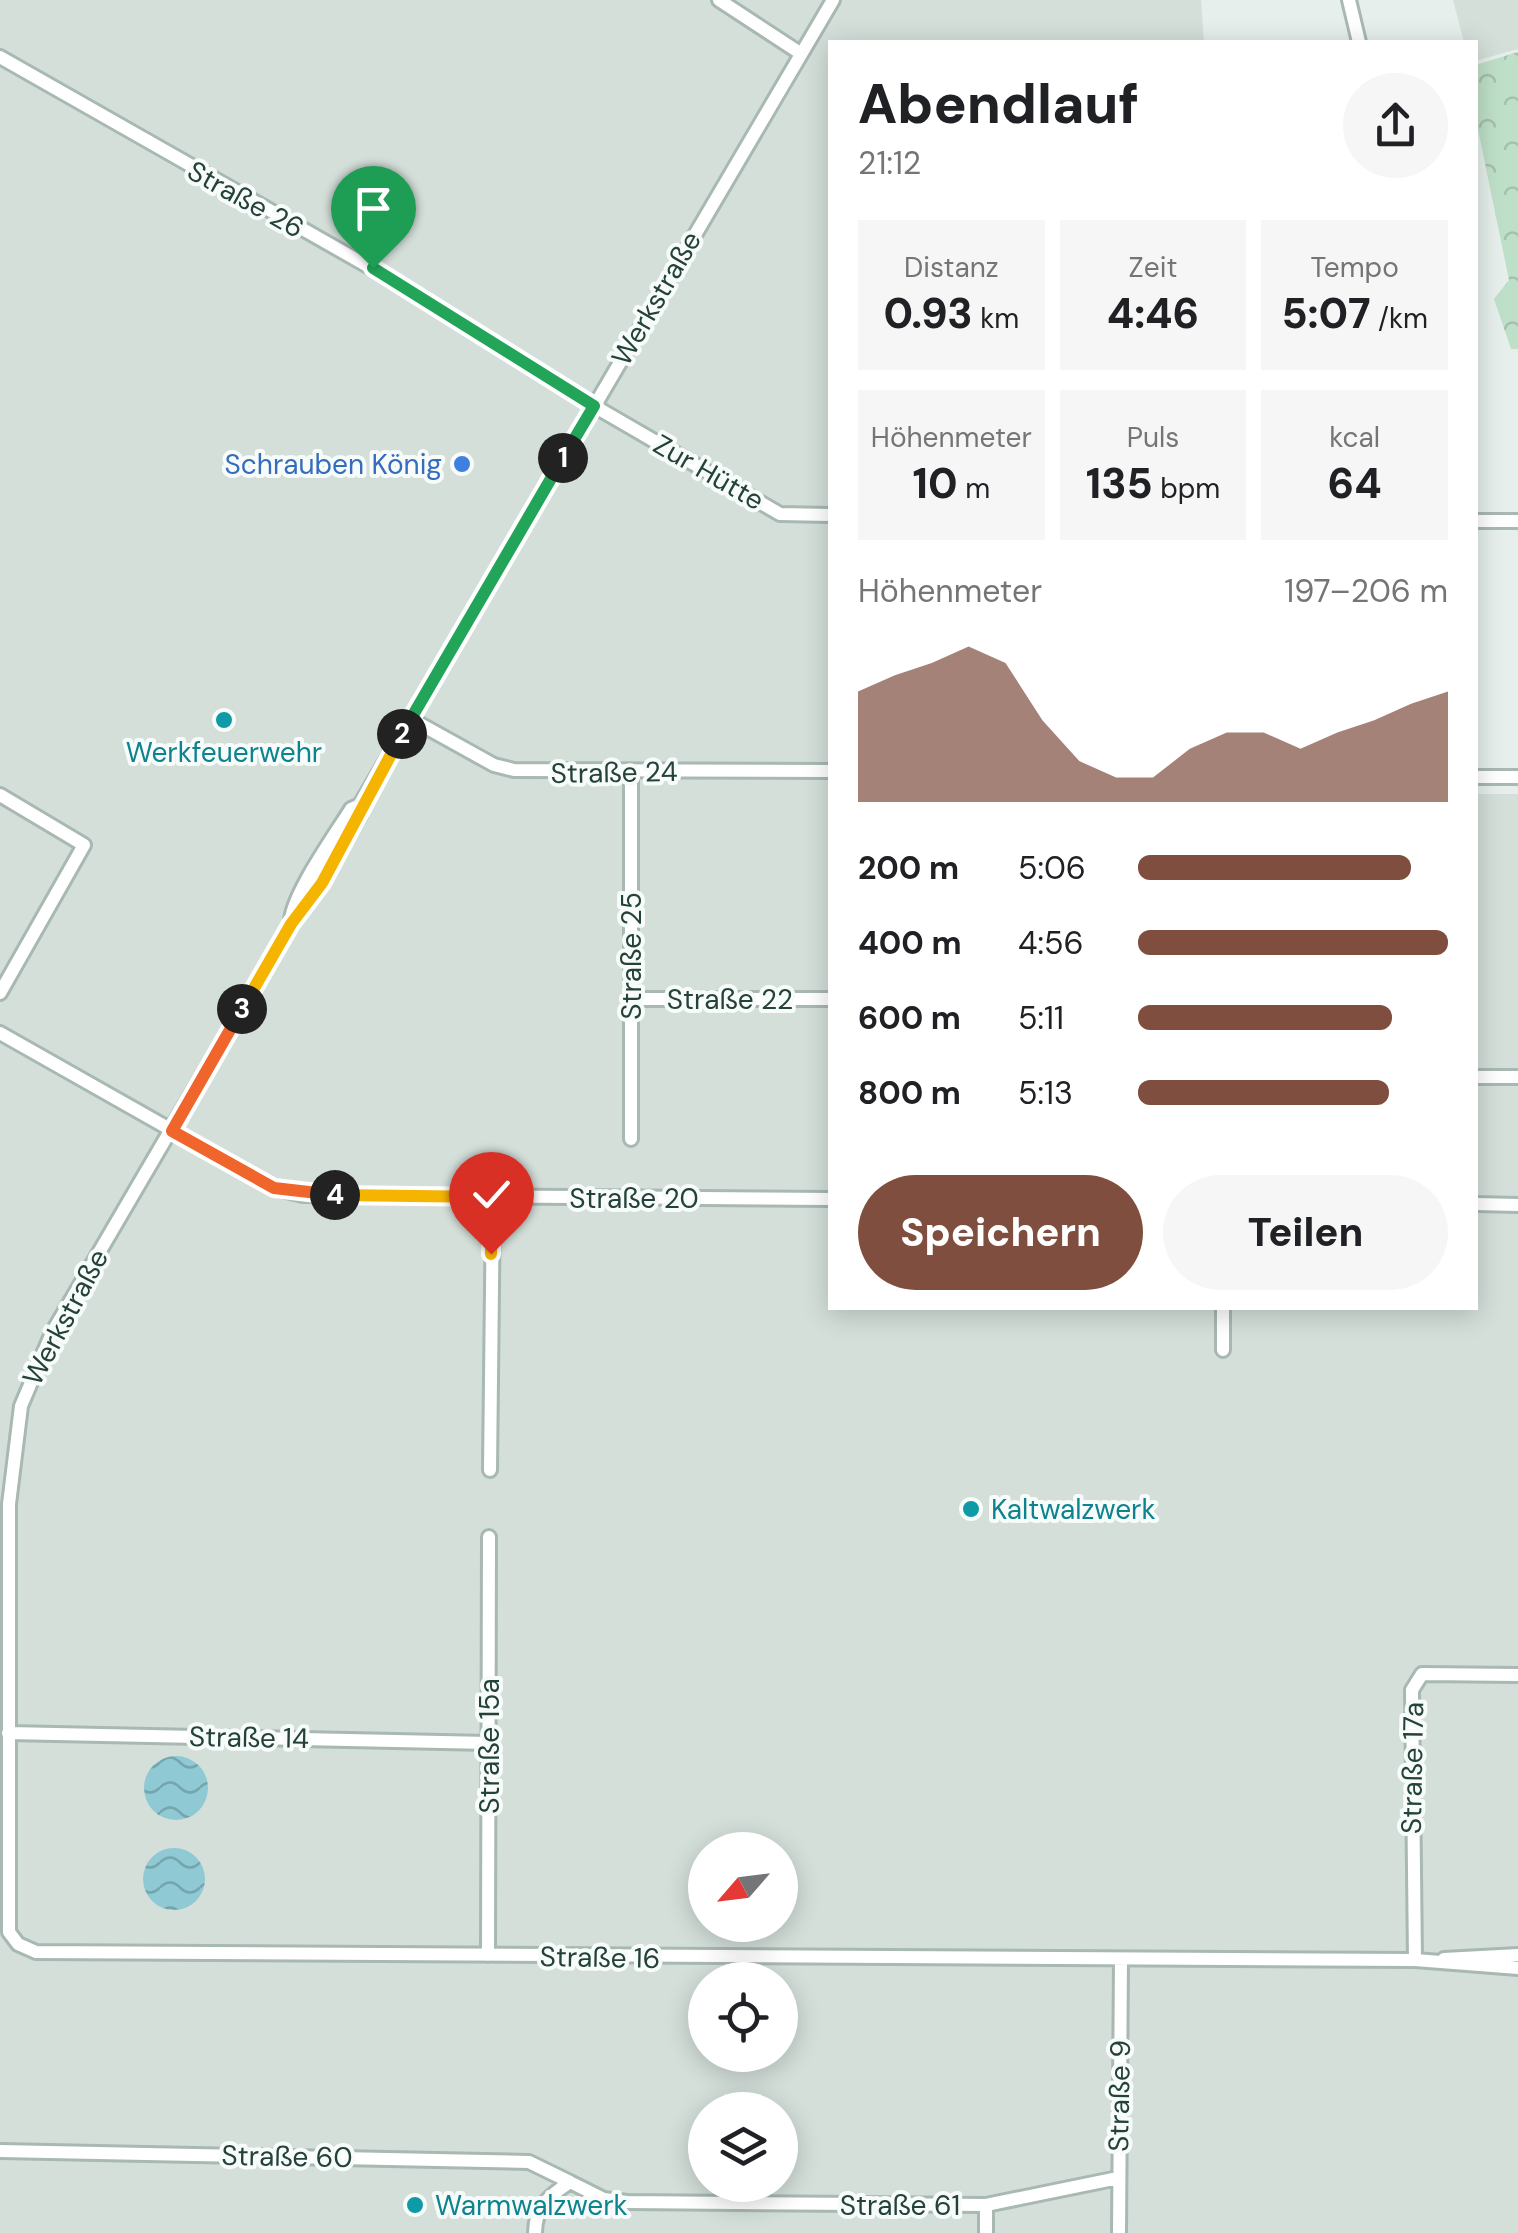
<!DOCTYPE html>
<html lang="de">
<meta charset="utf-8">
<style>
:root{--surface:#fff;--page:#f6f6f6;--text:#202124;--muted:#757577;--accent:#7f4e3f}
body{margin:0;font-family:"DM Sans",sans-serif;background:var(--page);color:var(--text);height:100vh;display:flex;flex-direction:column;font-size:38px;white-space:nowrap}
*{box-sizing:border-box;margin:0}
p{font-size:32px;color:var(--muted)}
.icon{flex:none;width:55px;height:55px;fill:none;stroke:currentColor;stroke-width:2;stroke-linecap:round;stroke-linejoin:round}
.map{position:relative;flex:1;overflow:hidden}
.drawer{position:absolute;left:828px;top:40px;width:650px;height:1270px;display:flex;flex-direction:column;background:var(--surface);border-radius:0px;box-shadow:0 5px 25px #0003}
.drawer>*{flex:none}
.needle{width:65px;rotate:242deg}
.fabs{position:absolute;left:688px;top:1832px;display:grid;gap:20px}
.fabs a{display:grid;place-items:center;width:110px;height:110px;border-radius:50%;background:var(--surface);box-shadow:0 5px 25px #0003;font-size:50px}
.pin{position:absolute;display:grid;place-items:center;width:85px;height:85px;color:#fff;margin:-102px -42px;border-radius:50% 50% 50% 0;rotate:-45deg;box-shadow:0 0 10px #0007}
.pin .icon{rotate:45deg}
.km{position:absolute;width:50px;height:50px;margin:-25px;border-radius:50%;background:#222;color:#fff;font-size:28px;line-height:50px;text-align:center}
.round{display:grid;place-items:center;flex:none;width:105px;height:105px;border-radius:52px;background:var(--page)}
.head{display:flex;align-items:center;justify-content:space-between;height:170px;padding:0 30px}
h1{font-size:55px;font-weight:800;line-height:75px}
.metrics{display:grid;grid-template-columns:repeat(3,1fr);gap:15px;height:170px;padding:10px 30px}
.metrics div{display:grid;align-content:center;border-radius:0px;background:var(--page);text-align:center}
.metrics b{font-size:42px;font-weight:800}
.metrics small{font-size:28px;font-weight:400}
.metrics p{font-size:28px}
.chart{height:280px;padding:20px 30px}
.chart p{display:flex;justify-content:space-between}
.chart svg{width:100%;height:180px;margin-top:10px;fill:var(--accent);opacity:.7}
.action{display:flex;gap:20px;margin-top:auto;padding:20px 30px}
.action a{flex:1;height:115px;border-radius:60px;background:var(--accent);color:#fff;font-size:40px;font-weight:800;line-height:115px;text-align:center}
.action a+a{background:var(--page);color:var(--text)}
ul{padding:0 30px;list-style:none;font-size:32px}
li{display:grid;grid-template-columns:160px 120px 1fr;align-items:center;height:75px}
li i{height:25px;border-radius:12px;background:var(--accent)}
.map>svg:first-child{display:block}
.built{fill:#d4dfda;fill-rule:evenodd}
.forest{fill:url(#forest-crowns)}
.water{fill:url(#water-waves)}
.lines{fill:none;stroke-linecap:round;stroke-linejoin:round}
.minor-casing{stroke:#a8b8b2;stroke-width:18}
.minor{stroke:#fff;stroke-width:12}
.split-1-casing{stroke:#fff;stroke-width:20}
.split-2-casing{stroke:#fff;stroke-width:20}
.split-3-casing{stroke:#fff;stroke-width:20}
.split-4-casing{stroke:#fff;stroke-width:20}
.split-5-casing{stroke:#fff;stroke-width:20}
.split-1{stroke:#22a559;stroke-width:12}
.split-2{stroke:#22a559;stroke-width:12}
.split-3{stroke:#f5b400;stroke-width:12}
.split-4{stroke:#f0652b;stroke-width:12}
.split-5{stroke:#f5b400;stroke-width:12}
.shop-dot{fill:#3f7fe0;stroke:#f7fbf9;stroke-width:4}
.culture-dot{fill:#0f9aa8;stroke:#f7fbf9;stroke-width:4}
.labels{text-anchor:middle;stroke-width:8;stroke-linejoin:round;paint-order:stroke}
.street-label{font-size:28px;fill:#24423a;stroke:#f7fbf9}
.shop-label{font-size:28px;fill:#366cbe;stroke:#f7fbf9;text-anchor:end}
.culture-label{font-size:28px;fill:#0d838f;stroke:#f7fbf9;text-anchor:start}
</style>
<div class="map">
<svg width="1518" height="2233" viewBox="0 0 1518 2233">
<defs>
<pattern id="forest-crowns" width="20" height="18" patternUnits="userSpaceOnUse" patternTransform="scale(2.5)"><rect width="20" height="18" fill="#bfe0c8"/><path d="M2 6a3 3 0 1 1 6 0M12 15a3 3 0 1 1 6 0" fill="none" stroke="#a4c1ad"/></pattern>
<pattern id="water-waves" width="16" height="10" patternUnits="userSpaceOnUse" patternTransform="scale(2.5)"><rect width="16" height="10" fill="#8ec9d4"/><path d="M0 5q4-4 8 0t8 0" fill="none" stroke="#74a5ad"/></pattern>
</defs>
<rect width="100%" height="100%" fill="#e6efeb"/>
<path class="built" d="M0 0H1201L1204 42H830V1308H1475V794H1518V2233H0ZM705 1850H780V1925H705ZM705 1980H780V2055H705ZM705 2110H780V2185H705Z
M1453 0H1518V49L1475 61V42H1464Z"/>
<path class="forest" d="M1518 52V349H1511L1494 299 1509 280 1475 115V65Z"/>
<path class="water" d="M144 1788a32 32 0 1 1 64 0a32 32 0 1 1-64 0Z
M143 1879a31 31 0 1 1 62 0a31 31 0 1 1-62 0Z"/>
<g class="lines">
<defs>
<path id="minor" d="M719 0 800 53
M833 0 360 805V815L322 883 291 924 52 1333 21 1406 9 1504V1932L18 1944 36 1952 1415 1960 1518 1968
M1349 0 1359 42
M0 57 373 269 594 406 780 514 830 515
M1475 521H1518
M411 719 494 765 514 770 830 771
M1475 777H1518
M0 795 84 845 0 993
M291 924C288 900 337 832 351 809L360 805
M630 999H830
M0 1033 274 1188 303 1195 830 1199
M1475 1077H1518
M631 1139V772
M1475 1204 1518 1205
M1223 1308V1350
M490 1470 493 1197
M8 1733 489 1743
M488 1955 489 1537
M1444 1959 1518 1955
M1415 1960 1412 1690 1422 1674 1518 1675
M0 2151 529 2162 570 2182
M986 2205V2233
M535 2233C535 2207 549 2196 570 2182L604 2199 627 2202 986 2205 1118 2178
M1119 2233 1121 1959"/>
</defs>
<use href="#minor" class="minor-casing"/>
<use href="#minor" class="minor"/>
</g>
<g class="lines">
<defs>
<path id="split-1" d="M373 268 594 406 563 458"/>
<path id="split-2" d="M402 734 563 458"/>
<path id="split-3" d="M242 1009 291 924 322 883 402 734"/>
<path id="split-4" d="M242 1009 172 1131 274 1188 335 1195"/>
<path id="split-5" d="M335 1195 492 1197 491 1254"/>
</defs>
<use href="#split-1" class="split-1-casing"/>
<use href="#split-2" class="split-2-casing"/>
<use href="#split-3" class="split-3-casing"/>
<use href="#split-4" class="split-4-casing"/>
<use href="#split-5" class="split-5-casing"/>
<use href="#split-1" class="split-1"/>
<use href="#split-2" class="split-2"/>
<use href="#split-3" class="split-3"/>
<use href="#split-4" class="split-4"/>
<use href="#split-5" class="split-5"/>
</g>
<circle class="shop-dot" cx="462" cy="464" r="10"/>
<g class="culture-dot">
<circle cx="224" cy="720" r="10"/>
<circle cx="971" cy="1509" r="10"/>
<circle cx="415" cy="2205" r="10"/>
</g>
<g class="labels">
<g class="street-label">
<text transform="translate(246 199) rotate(29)" y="10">Straße 26</text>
<text transform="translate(656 298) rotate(-60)" y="10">Werkstraße</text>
<text transform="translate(709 472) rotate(30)" y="10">Zur Hütte</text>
<text transform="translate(614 772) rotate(-1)" y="10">Straße 24</text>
<text transform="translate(631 956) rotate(-90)" y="10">Straße 25</text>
<text x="730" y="1009">Straße 22</text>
<text x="634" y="1208">Straße 20</text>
<text transform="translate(65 1317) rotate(-62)" y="10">Werkstraße</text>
<text transform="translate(249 1737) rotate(1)" y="10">Straße 14</text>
<text transform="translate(489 1746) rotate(-90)" y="10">Straße 15a</text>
<text transform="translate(1412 1768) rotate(-89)" y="10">Straße 17a</text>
<text transform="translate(600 1957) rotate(1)" y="10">Straße 16</text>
<text transform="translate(1119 2096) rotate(-89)" y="10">Straße 9</text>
<text transform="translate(287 2156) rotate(1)" y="10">Straße 60</text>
<text x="900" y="2215">Straße 61</text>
</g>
<g class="shop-label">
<text x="442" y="474">Schrauben König</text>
</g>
<g class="culture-label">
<text x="224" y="762" text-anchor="middle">Werkfeuerwehr</text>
<text x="991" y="1519">Kaltwalzwerk</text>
<text x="435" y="2215">Warmwalzwerk</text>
</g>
</g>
</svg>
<div class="fabs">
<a><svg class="needle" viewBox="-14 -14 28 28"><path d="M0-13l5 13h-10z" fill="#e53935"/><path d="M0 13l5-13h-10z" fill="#757577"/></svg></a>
<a><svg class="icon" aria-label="locate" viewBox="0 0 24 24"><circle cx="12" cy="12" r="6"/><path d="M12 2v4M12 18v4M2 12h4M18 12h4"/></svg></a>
<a><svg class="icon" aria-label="layers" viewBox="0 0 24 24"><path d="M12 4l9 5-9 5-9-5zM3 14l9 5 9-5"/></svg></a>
</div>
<div class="pin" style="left:373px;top:268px;background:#1e9e55"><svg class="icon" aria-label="arrive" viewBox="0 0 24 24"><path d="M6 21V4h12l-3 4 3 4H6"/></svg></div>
<div class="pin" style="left:491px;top:1254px;background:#d93025"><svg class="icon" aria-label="check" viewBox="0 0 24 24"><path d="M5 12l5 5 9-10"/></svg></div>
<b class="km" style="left:563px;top:458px">1</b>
<b class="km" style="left:402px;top:734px">2</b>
<b class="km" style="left:242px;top:1009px">3</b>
<b class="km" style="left:335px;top:1195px">4</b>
<section class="drawer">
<div class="head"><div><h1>Abendlauf</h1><p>21:12</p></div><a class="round"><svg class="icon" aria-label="share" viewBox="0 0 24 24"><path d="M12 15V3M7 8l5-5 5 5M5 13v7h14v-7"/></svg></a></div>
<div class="metrics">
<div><p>Distanz</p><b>0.93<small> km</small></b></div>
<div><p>Zeit</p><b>4:46</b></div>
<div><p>Tempo</p><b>5:07<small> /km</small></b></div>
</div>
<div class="metrics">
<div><p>Höhenmeter</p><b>10<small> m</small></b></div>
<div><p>Puls</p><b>135<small> bpm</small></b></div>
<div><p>kcal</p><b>64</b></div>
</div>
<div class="chart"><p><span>Höhenmeter</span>197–206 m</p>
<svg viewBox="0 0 160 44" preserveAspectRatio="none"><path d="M0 44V17L10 13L20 10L30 6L40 10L50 24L60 34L70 38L80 38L90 31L100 27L110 27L120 31L130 27L140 24L150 20L160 17V44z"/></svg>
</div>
<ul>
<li><b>200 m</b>5:06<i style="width:88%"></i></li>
<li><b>400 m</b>4:56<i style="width:100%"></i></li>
<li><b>600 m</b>5:11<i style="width:82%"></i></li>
<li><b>800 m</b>5:13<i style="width:81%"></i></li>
</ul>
<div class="action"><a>Speichern</a><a>Teilen</a></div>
</section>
</div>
